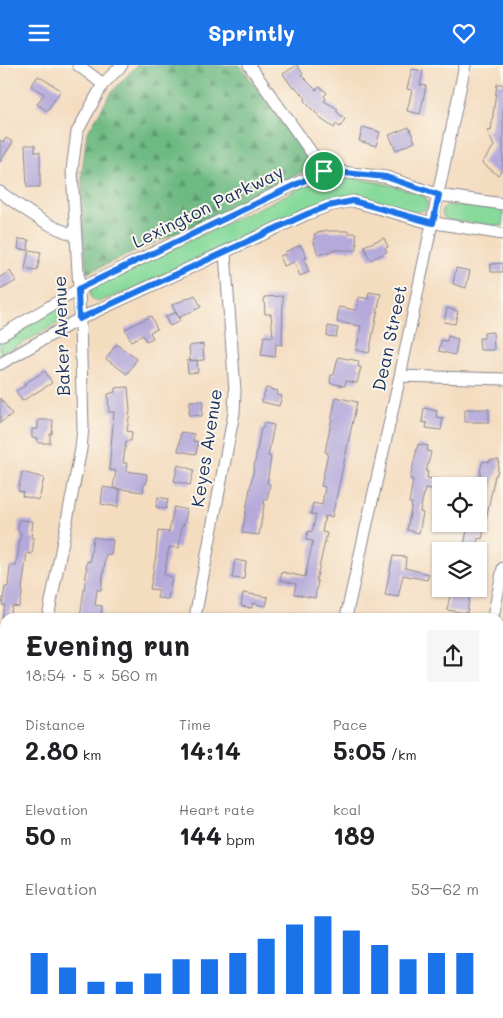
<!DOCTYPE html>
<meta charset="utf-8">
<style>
:root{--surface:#fff;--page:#f6f6f6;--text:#202124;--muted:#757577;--accent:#1a73e8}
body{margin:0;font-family:Mali,sans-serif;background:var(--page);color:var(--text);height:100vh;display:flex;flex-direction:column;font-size:19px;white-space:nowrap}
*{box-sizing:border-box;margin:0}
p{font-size:16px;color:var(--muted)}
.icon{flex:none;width:28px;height:28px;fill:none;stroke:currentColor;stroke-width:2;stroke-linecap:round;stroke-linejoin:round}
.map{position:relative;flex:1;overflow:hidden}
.drawer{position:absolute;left:0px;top:548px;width:504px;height:406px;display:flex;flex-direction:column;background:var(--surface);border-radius:15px 15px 0 0;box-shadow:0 1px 4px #0004}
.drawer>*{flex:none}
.controls{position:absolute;left:432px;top:412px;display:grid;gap:10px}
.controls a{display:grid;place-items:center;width:55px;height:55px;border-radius:0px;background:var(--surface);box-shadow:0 1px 4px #0004;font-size:25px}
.pin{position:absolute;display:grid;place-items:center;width:42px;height:42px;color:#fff;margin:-21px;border:2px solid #fff;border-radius:50%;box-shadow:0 1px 5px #0007}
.round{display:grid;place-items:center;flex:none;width:52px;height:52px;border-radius:0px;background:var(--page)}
.head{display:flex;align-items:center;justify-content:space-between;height:85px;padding:0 25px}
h1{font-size:28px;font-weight:700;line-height:38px}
.metrics{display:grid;grid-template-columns:repeat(3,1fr);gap:8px;height:85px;padding:5px 25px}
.metrics div{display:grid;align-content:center}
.metrics b{font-size:25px;font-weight:700}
.metrics small{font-size:14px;font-weight:400}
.metrics p{font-size:14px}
.chart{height:140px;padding:10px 25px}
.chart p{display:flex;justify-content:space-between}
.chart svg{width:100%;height:90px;margin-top:5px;stroke:var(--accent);stroke-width:6}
header{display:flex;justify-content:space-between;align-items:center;height:65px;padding:0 25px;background:var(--accent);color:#fff;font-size:22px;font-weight:700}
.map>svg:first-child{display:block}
.green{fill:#88da9b;stroke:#52847c}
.forest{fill:url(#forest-firs);stroke:#447470}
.building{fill:#b4a9da}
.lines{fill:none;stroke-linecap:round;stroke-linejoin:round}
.minor-casing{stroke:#88868e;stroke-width:13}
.major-casing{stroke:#88868e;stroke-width:16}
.minor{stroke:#fff;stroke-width:11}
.major{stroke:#fbbd6e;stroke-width:14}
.route-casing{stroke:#fff;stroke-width:10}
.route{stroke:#1a73e8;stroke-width:6}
.labels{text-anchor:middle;stroke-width:4;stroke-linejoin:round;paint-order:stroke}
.street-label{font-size:18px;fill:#1b2f5e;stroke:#fbf7ec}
</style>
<header><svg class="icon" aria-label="menu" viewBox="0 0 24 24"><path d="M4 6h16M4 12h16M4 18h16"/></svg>Sprintly<svg class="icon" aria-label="heart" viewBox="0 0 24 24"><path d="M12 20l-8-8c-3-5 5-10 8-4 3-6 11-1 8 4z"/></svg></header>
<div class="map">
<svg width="503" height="953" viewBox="0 0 503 953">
<defs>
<pattern id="forest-firs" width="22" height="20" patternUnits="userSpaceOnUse" patternTransform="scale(1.25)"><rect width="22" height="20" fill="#6eba83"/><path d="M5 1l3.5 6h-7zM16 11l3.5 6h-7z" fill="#5a986e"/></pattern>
</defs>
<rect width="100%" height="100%" fill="#fbf7ec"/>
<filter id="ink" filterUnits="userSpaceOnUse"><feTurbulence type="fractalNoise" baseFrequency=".02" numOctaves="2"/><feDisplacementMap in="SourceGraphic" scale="10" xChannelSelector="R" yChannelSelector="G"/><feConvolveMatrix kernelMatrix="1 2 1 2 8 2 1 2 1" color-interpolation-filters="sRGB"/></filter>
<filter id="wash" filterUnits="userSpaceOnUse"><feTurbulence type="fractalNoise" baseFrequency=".0096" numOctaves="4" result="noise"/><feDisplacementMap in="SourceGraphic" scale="20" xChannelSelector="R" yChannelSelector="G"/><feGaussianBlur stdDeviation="1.12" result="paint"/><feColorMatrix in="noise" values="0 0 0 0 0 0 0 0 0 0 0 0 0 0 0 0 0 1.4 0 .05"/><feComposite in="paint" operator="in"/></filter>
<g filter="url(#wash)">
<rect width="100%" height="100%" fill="#f4dcbf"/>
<path class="green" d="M335 110C365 115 397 119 425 132L428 140 425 145 416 147 363 133 343 132 308 141 126 227 97 237 92 234 90 228 94 221 320 114Z
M447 140 503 144V161L489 160 448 155 443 151 442 145Z
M63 239 68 240 69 252 0 291V276Z"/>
<path class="forest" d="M137 0H240L313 102 221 148 87 208 83 169 82 107 87 68 112 27Z"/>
<g id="blocks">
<path class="building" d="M297 0 303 9 301 10 316 25 320 22 327 28 324 31 326 34 324 36 338 44 336 46 345 54 340 62 336 59 334 63 321 54V53L304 36 306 33 295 22 293 23 283 9Z
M412 4 423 6 420 20 426 21 420 49 407 46 412 25 407 24Z
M38 11 61 25 47 46 37 39 44 29 31 21Z
M497 19H503V103L498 110 482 98 494 81 487 65 491 66Z
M363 62 380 67 376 81 359 76Z
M409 62 415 77 396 85 389 70Z
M6 73 13 77 0 97V75L3 77Z
M25 80H35V87H40V122H27Z
M327 165 328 166H349V168H356L357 185H335L318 190 313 174H316L314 169Z
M384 173 388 182 385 183 387 187 370 195 364 181Z
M19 174 29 175 28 185 18 184Z
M301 180 307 193 304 194 309 207 300 211 294 197 284 201 280 191 286 189 285 187Z
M29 185 41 187 37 206 25 204Z
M503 198V207H491V199Z
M456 203 470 206 466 223 453 219Z
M10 206 16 216 0 225V212Z
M369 227 381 229 369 288 356 285 361 261 337 257 339 242 356 245 359 232 368 234Z
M195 230 201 242 178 253 172 240Z
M283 231 282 280 276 279 275 292 261 290 264 271 273 272 271 249H265L264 232Z
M447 243 458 246 455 259 444 257Z
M176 247 180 256 170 261 165 252Z
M151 251 157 264 150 267 153 273 146 276 143 270 131 276 125 264Z
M328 261 338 263 336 272 327 271Z
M493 267 494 285H480L479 273H484V268Z
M448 271 458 274 455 290 439 286 441 275 447 276Z
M116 279 137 294 127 309 106 294Z
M203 279 204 295 190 296 189 281Z
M338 292 359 296 358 302H361L357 318 346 316 345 321 330 318 331 310H334Z
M197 295 198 307 188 308 187 296Z
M45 306 52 318 22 336 16 326 25 321 24 319Z
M128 322 130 346 127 366 132 367 131 376H126L123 398H127L126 406 147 409 146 419 144 418 143 427 113 423 116 406 109 405 114 347H109L108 329 115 327V323Z
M266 323 278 326 277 330 282 331 279 341 262 337Z
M336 332 357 337 332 452 325 451 322 467 327 468 316 516H318L315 533 294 529 296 519 280 515 282 507 305 512 313 476 306 475 308 466 312 467 316 450 311 449 313 438 322 440 325 422 321 421 328 388 325 387Z
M0 333 12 349 0 358Z
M190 336H203L202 351 189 350Z
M424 343 437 346 436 352 443 353 441 365 426 363 427 358 422 357Z
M465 344H489V357H465Z
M38 355H53L52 369H50V378H38V373H32V364H38Z
M264 358 274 360 268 391 271 392 267 418 270 419 267 435 265 434 259 470 242 468 261 363H263Z
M181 367 194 369 193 376 198 377 196 389 178 386Z
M418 379 428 381 427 386 431 387 426 407H428L427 413 434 414 432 424 425 423 420 447 423 448 419 468 407 465 412 438H409L413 415 410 414Z
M490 395H499L497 410H495L482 474 478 473 476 486 463 484 468 461 479 463V418L481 402 483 396 490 397Z
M178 400 194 405 190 420 174 416Z
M22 407 44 413 39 435 22 431 23 427 18 426Z
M103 422 120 425 118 442 101 439Z
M158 432 168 434 166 444 156 442Z
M174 442 187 445 184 460H182L179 483 169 482 164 510 172 512 168 534 157 533 159 525 150 524 156 490 158 466 169 467Z
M19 455 33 456 31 473H34L32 489 27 488 22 524 23 525 19 542 12 541 10 552H2L5 540H2L5 522H8L10 501H16L21 468 18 467Z
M93 472 113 475 111 490 106 489 101 525H97L95 540 102 541 101 552H80L87 504H86L87 496 90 497Z
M393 491 406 492 405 503 429 509 427 515 403 510 398 532 385 530Z
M235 495 246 497 244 514 232 513Z
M451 525 470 529 467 548 447 545Z
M243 528 268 532 266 541 252 538V543L241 541Z"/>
</g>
</g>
<g filter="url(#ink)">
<use href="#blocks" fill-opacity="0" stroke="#88868e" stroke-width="1"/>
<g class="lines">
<defs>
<path id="minor" d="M78 0 103 19
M249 0 324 105
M0 127C23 143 47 162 75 170
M0 271 79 224 324 105 386 112 439 130 503 139
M0 299 79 254 307 149 328 141 353 136 423 156 503 169
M400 311 503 314
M48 552 81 384 83 362 79 224 72 105 77 67 103 19 122 0
M195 552 234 348 235 326 225 188
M346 552 400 311 465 0
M493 552 503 503
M0 772 5 750
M111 953 112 949
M260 953 261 949
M407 953 408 949"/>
<path id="major" d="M0 620 5 621
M499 728H503"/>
</defs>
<use href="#minor" class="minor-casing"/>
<use href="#major" class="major-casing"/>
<use href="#minor" class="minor"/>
<use href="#major" class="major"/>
</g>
</g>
<g class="lines" filter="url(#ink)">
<defs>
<path id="route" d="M324 106 386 112 439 130 433 158 353 136 328 141 307 149 79 254 78 224Z"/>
</defs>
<use href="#route" class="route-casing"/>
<use href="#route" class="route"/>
</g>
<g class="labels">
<g class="street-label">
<text transform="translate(208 142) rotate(-26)" y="6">Lexington Parkway</text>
<text transform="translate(62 271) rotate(-92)" y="6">Baker Avenue</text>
<text transform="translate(390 273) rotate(-78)" y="6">Dean Street</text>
<text transform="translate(207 383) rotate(-81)" y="6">Keyes Avenue</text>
</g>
</g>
</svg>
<div class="controls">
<a><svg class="icon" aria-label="locate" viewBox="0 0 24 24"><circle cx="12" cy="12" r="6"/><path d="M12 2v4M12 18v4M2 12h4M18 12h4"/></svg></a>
<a><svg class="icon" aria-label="layers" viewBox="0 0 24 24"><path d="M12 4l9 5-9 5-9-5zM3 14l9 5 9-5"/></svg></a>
</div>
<div class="pin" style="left:324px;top:106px;background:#1e9e55"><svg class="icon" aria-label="arrive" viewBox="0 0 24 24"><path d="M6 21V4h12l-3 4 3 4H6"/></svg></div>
<section class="drawer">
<div class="head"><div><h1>Evening run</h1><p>18:54 · 5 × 560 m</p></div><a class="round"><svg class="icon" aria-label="share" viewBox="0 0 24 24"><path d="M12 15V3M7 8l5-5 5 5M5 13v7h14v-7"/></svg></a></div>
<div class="metrics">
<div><p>Distance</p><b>2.80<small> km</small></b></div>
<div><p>Time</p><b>14:14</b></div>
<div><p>Pace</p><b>5:05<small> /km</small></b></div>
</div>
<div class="metrics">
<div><p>Elevation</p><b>50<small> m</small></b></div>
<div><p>Heart rate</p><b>144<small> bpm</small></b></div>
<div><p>kcal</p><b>189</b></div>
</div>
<div class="chart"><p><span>Elevation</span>53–62 m</p>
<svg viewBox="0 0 160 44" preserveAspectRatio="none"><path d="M5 44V24M15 44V31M25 44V38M35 44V38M45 44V34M55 44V27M65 44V27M75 44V24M85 44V17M95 44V10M105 44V6M115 44V13M125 44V20M135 44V27M145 44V24M155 44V24"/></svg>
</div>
</section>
</div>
